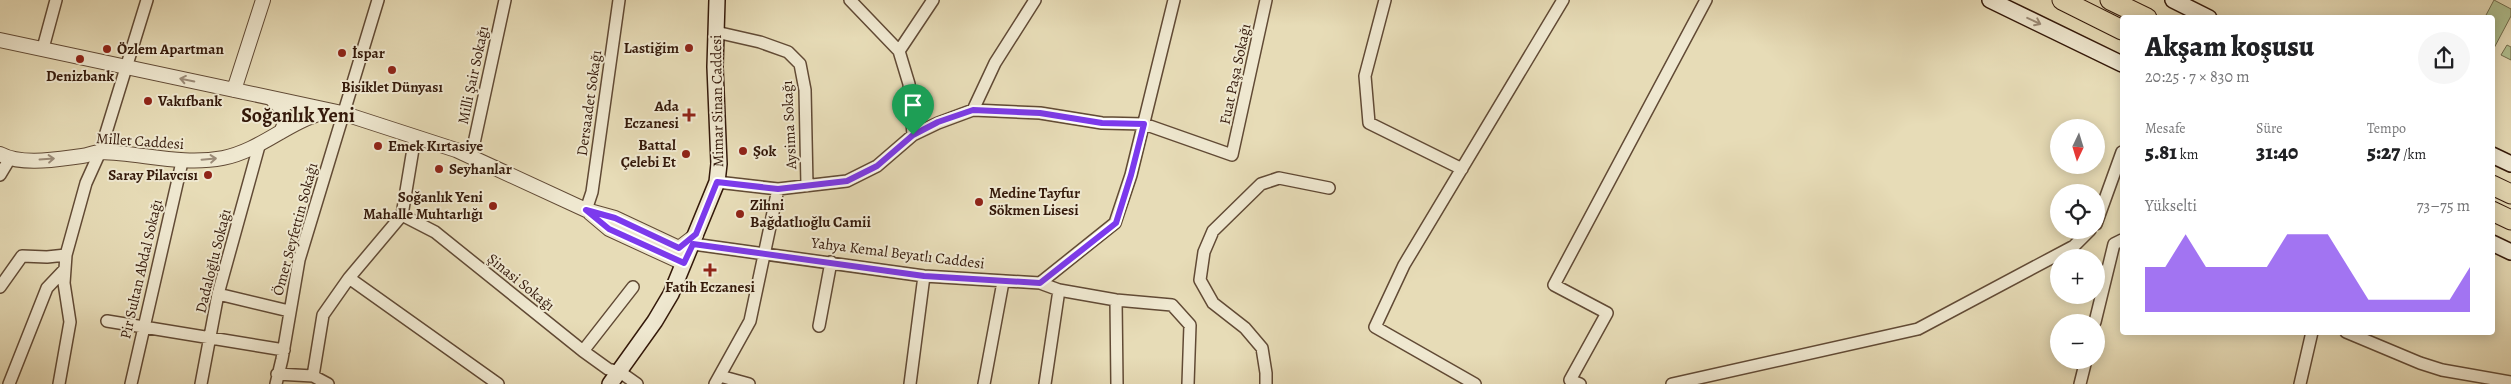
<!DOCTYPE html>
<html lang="tr">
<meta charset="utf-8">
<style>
:root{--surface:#fff;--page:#f6f6f6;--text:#202124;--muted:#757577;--accent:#7c3aed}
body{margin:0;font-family:Alegreya,serif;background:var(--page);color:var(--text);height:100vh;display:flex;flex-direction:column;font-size:19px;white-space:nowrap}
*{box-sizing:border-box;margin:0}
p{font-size:16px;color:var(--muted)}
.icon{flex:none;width:28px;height:28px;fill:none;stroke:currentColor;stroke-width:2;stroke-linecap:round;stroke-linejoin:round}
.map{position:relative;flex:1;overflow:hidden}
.sheet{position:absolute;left:2120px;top:15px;width:375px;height:320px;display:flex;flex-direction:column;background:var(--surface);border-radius:5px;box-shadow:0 2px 12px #0003}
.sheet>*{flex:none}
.needle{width:32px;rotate:184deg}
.fabs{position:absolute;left:2050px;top:119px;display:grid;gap:10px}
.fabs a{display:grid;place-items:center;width:55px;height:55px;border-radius:50%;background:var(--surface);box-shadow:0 2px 12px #0003;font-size:25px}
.pin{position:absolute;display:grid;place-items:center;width:42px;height:42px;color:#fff;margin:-51px -21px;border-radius:50% 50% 50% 0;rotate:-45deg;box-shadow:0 0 5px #0007}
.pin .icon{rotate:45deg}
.round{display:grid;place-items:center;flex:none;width:52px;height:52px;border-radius:26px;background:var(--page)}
.overview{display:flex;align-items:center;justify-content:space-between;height:85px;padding:0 25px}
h1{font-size:28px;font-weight:800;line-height:38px}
.figures{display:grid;grid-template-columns:repeat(3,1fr);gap:8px;height:85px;padding:5px 25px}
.figures div{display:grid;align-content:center}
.figures b{font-size:21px;font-weight:800}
.figures small{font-size:14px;font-weight:400}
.figures p{font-size:14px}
.chart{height:140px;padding:10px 25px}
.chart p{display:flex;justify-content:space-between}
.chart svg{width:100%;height:90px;margin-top:5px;fill:var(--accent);opacity:.7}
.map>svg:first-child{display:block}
.green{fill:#b1c292;stroke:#726e4e}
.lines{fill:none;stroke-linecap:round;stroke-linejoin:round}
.minor-casing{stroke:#614a35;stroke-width:14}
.tertiary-casing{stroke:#614a35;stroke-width:16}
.secondary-casing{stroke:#34190a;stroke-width:18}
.trunk-casing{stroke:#34190a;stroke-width:21}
.minor{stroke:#efe8d0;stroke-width:11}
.tertiary{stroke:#efe8d0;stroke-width:14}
.secondary{stroke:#efe8d0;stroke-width:15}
.trunk{stroke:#e7dcb7;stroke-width:19}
.oneway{stroke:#9b8b77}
.route-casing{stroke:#fff;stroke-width:10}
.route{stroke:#7c3aed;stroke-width:6}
.poi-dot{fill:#8f2418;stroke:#efe8d0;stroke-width:2}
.labels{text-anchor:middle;stroke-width:4;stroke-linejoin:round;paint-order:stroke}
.poi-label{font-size:15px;font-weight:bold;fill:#34190a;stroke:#efe8d0;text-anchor:start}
.street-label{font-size:15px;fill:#34190a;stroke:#efe8d0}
.district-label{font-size:20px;font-weight:bold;fill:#34190a;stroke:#efe8d0}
</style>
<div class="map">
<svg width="2511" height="384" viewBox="0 0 2511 384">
<rect width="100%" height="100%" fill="#e7dcb7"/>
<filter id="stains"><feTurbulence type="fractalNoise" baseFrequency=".004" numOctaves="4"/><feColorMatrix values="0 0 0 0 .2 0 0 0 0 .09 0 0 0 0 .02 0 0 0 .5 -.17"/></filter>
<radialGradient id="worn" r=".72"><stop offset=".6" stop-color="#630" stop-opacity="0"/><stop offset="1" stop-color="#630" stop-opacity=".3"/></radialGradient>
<path class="green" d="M2494 0 2511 9V16L2493 50 2492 18 2485 17Z
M2507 45 2511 47V60L2501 55Z"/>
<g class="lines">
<defs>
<path id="minor" d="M850 0 899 51 909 84 913 135
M1385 0 1365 76 1369 123 1462 169
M716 32 760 42 788 52 800 64 805 90 807 186
M43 48 56 0
M899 51 933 0
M973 110 995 63 1035 0
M471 157 505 0
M0 175 9 160
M717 182 778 189 847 181 877 166 913 135 938 123 973 110 1040 113 1102 123 1144 124 1232 155 1266 0
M586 210 592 192 619 0
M402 215 435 232 583 351 608 369 620 372 637 384
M2096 224 2122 152
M693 244 924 276 1040 283 1059 290 1116 300 1172 305 1190 325 1188 384
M349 278 498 384
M1040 283 1115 223 1131 175 1174 0
M0 287 22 256 47 257 66 255
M218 294 289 311
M1116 300 1117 384
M107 321 284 350
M2095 322 2114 244 2122 240
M819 326 831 262
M2346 332 2420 363 2442 370 2511 382
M583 351 633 287
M277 374 313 376
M720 376 749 384
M9 384 47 288 65 269
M59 384 70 322 64 283 66 255 86 183 100 152 147 0
M131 384 182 162
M201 384 218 294 259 146
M276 384 282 359 299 260 378 0
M328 384 313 376 323 315 349 278 402 215 415 137
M715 384 750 321 778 189
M910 384 924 276
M984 384 1003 282
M1045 384 1059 290
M1266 384V373L1262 348 1245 328 1213 303 1200 280 1204 252 1213 231 1261 184 1279 178 1329 188
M1475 384 1375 327 1404 265 1563 0
M1580 384 1570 380 1607 313 1554 285 1706 0
M1672 384 1918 329 2074 246 2090 230
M2080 384 2086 360
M2300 384 2312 332"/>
<path id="tertiary" d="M0 40 342 113 456 150 586 210 615 218 679 248 696 235
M234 90 263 0
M272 99C284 109 289 117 281 132
M0 154C22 166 58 159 82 156 89 155 95 152 101 152 142 153 182 166 223 158 262 150 288 121 326 112
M590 213 609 229 683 263"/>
<path id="secondary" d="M1990 0 2122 64
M2173 0 2209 18
M2492 155 2511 164
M2492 243 2511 252
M610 384 655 321 671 294 717 182 719 164 715 67 717 0"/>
<path id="trunk" d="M2062 0 2122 30
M2110 0 2147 18
M2492 185 2511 194
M2492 211 2511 220"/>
</defs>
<use href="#minor" class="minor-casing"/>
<use href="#tertiary" class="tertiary-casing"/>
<use href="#secondary" class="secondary-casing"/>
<use href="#trunk" class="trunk-casing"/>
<use href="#minor" class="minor"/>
<use href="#tertiary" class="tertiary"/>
<use href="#secondary" class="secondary"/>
<use href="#trunk" class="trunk"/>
</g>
<defs><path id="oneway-shaft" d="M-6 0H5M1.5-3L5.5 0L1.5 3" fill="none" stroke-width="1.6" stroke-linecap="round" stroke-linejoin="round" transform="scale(1.25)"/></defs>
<g class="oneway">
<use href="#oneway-shaft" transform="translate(2034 21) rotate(25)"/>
<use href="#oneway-shaft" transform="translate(187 80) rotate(-168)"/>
<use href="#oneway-shaft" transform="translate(47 159) rotate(-4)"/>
<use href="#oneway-shaft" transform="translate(209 159) rotate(-5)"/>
</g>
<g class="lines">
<defs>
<path id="route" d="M973 110 1040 113 1102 123 1144 124 1131 175 1116 223 1040 283 924 276 693 244 684 263 609 229 586 210 615 218 679 248 696 234 717 182 778 189 847 181 877 166 913 135 938 122Z"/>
</defs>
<use href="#route" class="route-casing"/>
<use href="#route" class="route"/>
</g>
<g class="poi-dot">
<circle cx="689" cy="48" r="5"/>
<circle cx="107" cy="49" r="5"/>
<circle cx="342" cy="53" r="5"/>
<circle cx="80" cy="59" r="5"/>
<circle cx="392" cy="70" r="5"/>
<circle cx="148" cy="101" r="5"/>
<path d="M686.5 107.5h5v5h5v5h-5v5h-5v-5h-5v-5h5z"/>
<circle cx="378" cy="146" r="5"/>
<circle cx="743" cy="151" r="5"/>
<circle cx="686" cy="154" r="5"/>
<circle cx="439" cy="169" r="5"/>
<circle cx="208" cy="175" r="5"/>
<circle cx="979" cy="202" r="5"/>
<circle cx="493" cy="206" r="5"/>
<circle cx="740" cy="214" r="5"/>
<path d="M707.5 262.5h5v5h5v5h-5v5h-5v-5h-5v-5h5z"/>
</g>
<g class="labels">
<g class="poi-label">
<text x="679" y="53" text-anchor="end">Lastiğim</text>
<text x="117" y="54">Özlem Apartman</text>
<text x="352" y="58">İspar</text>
<text x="80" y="81" text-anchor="middle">Denizbank</text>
<text x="392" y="92" text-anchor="middle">Bisiklet Dünyası</text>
<text x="158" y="106">Vakıfbank</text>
<text x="679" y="111" text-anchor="end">Ada<tspan x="679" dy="17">Eczanesi</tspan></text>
<text x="676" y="150" text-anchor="end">Battal<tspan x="676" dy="17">Çelebi Et</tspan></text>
<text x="388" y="151">Emek Kırtasiye</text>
<text x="753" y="156">Şok</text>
<text x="449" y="174">Seyhanlar</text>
<text x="198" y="180" text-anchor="end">Saray Pilavcısı</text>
<text x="989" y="198">Medine Tayfur<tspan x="989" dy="17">Sökmen Lisesi</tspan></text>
<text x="483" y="202" text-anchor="end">Soğanlık Yeni<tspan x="483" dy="17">Mahalle Muhtarlığı</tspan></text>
<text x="750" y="210">Zihni<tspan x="750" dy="17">Bağdatlıoğlu Camii</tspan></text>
<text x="710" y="292" text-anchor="middle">Fatih Eczanesi</text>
</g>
<g class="street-label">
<text transform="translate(1235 74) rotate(-78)" y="5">Fuat Paşa Sokağı</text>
<text transform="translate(473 75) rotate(-78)" y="5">Milli Şair Sokağı</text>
<text transform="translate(717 101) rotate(-91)" y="5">Mimar Sinan Caddesi</text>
<text transform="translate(589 103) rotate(-82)" y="5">Dersaadet Sokağı</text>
<text transform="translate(789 125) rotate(-93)" y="5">Aysima Sokağı</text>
<text transform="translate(140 141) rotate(4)" y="5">Millet Caddesi</text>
<text transform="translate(295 229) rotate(-75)" y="5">Ömer Seyfettin Sokağı</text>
<text transform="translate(898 253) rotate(7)" y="5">Yahya Kemal Beyatlı Caddesi</text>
<text transform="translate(213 261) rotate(-76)" y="5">Dadaloğlu Sokağı</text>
<text transform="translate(141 269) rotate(-77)" y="5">Pir Sultan Abdal Sokağı</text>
<text transform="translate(521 282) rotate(39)" y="5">Şinasi Sokağı</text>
</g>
<g class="district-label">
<text x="298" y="122">Soğanlık Yeni</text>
</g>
</g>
<rect width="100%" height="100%" filter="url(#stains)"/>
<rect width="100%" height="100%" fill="url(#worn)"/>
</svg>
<div class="fabs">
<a><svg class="needle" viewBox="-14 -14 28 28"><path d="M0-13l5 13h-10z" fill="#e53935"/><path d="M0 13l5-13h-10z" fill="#757577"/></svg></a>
<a><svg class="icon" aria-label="locate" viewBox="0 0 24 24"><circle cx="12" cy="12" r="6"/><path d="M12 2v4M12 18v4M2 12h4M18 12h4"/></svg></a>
<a>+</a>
<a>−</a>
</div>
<div class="pin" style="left:913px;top:135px;background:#1e9e55"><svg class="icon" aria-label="arrive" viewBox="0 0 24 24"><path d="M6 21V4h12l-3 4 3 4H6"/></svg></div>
<section class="sheet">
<div class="overview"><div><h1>Akşam koşusu</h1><p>20:25 · 7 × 830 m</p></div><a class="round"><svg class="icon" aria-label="share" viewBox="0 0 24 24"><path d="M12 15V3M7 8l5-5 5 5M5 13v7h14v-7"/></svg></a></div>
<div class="figures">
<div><p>Mesafe</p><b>5.81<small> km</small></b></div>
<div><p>Süre</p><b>31:40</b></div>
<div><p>Tempo</p><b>5:27<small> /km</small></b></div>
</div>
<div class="chart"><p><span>Yükselti</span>73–75 m</p>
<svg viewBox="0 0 160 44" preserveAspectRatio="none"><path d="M0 44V22L10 22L20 6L30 22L40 22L50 22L60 22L70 6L80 6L90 6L100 22L110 38L120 38L130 38L140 38L150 38L160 22V44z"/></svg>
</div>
</section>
</div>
